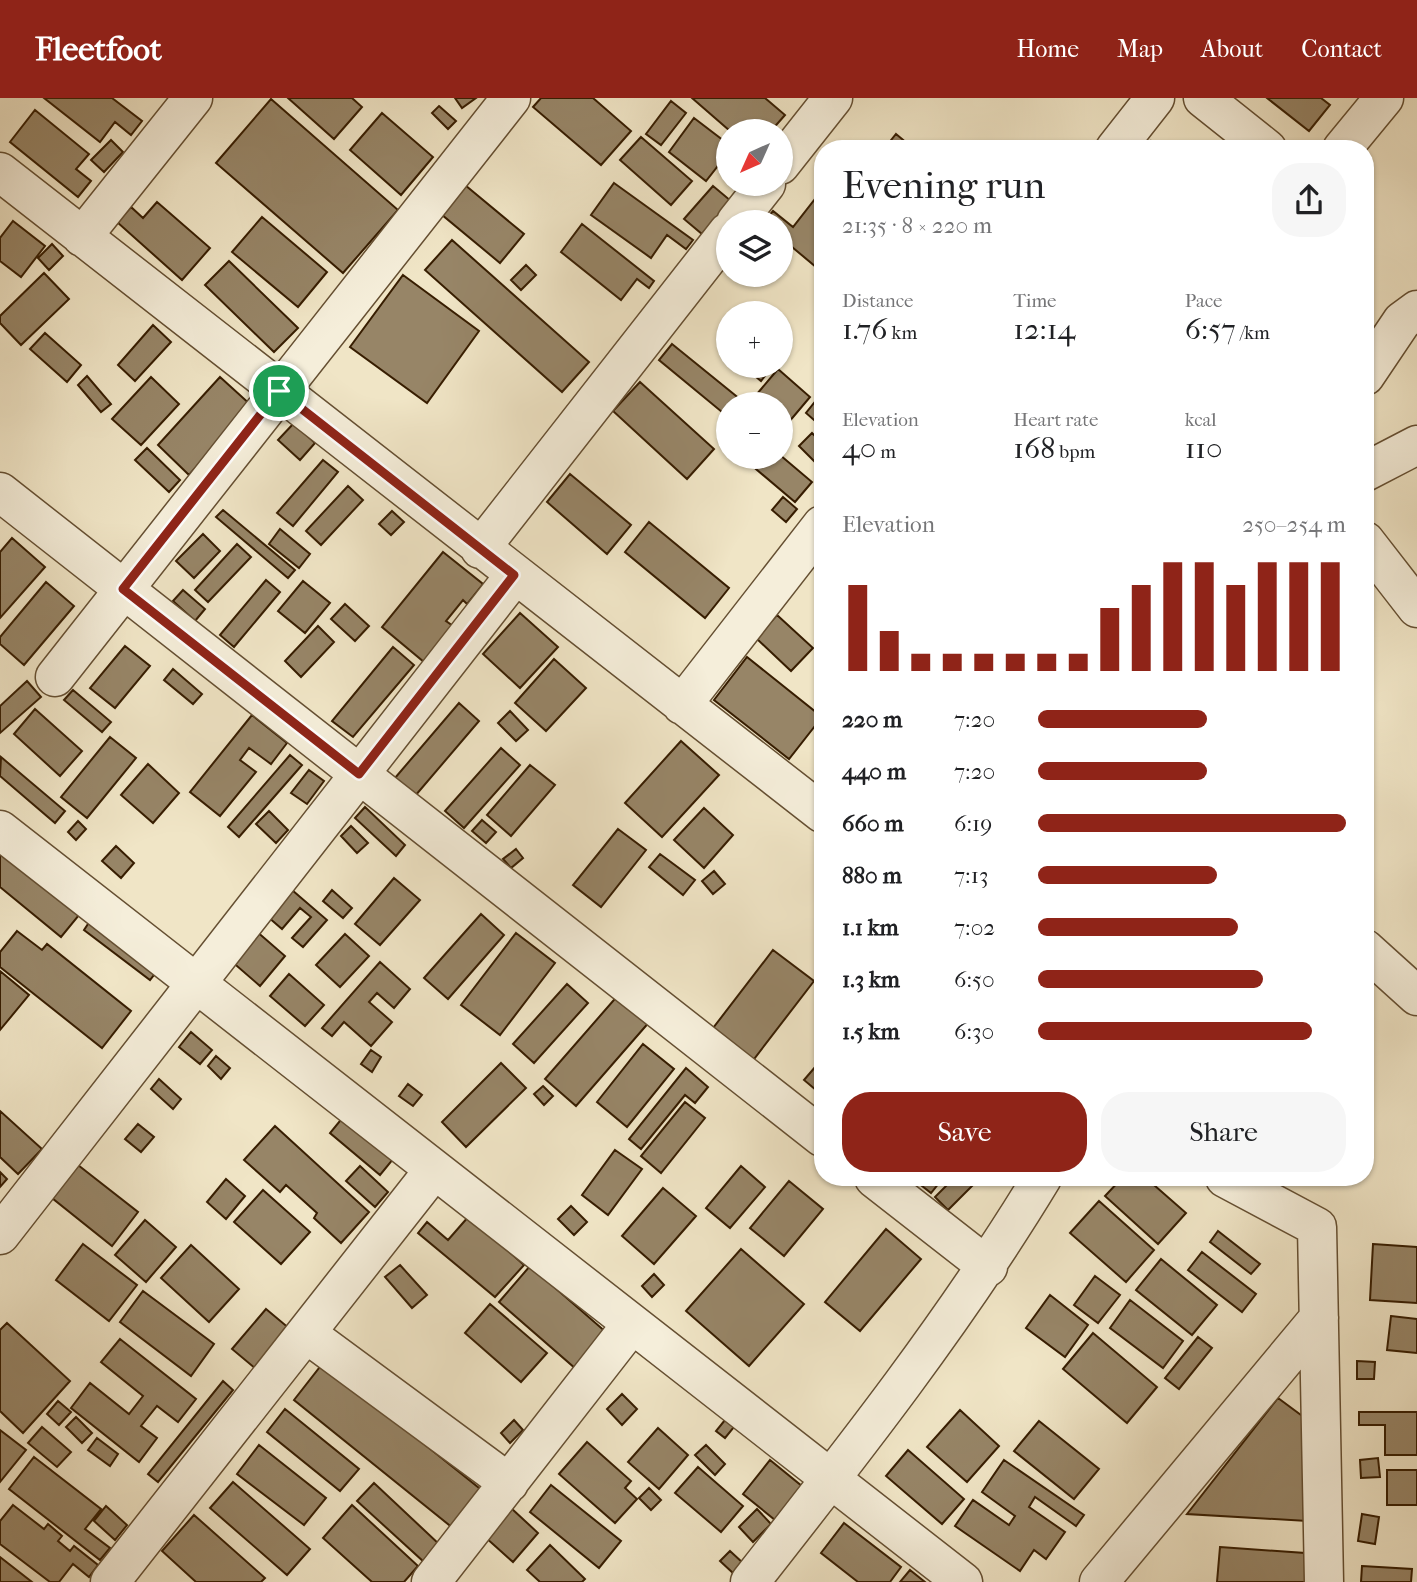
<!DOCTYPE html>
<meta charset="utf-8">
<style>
:root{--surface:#fff;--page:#f6f6f6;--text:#202124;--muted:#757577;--accent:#8f2418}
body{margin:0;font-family:"IM FELL French Canon",serif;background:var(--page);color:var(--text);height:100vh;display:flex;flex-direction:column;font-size:26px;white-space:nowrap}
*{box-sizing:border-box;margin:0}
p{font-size:23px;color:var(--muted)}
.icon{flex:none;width:38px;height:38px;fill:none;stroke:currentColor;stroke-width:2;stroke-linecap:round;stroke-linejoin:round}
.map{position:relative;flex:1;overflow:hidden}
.side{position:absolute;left:814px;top:42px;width:560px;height:1046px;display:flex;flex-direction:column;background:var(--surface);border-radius:28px;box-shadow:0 2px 5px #0004}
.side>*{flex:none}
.needle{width:46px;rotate:225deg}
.tools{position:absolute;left:716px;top:21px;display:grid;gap:14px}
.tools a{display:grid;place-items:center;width:77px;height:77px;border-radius:50%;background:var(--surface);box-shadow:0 2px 5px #0004;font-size:35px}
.pin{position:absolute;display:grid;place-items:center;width:60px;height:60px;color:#fff;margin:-30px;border:4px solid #fff;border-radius:50%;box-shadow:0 2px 7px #0007}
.round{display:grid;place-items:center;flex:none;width:74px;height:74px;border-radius:28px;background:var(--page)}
.overview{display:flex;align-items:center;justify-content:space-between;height:119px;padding:0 28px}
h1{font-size:38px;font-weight:600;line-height:52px}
.figures{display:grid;grid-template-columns:repeat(3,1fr);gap:10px;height:119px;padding:7px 28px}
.figures div{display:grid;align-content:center}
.figures b{font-size:30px;font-weight:600}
.figures small{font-size:19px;font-weight:400}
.figures p{font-size:19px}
.chart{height:196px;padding:14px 28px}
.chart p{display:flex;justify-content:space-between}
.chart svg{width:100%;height:126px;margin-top:7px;stroke:var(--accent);stroke-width:6}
.cta{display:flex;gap:14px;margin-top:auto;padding:14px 28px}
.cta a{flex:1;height:80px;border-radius:28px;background:var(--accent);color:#fff;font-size:28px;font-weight:600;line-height:80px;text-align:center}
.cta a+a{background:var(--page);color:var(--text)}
ul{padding:0 28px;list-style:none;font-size:23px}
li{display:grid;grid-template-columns:112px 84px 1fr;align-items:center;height:52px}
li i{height:18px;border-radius:9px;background:var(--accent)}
header{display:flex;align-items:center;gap:42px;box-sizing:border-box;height:98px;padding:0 35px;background:var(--accent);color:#fff}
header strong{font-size:33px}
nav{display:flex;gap:38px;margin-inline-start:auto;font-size:24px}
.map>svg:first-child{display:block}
.building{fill:#978567;stroke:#371d01;stroke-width:2}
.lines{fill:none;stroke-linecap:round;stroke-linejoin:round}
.street-casing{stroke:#654f32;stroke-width:41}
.street{stroke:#f5eeda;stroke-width:38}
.route-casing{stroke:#fff;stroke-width:14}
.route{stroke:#8f2418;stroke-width:9}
</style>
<header>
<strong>Fleetfoot</strong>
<nav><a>Home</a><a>Map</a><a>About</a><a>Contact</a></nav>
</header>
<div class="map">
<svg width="1417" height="1484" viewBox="0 0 1417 1484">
<rect width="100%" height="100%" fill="#f0e5c6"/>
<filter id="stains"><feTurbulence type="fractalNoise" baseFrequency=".00286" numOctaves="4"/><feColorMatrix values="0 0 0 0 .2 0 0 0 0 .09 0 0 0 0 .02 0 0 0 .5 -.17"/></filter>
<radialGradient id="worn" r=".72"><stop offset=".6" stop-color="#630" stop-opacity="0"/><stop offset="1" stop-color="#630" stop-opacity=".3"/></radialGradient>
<path class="building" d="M44 0H112L142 23 131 37 115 24 100 44Z
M288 0H352L362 9 334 41Z
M455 0H476L462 10Z
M541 0H593L631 33 601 67 533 9Z
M692 0H765L785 17 771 33H730Z
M1267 0H1321L1330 7 1309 33Z
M271 1 398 112 343 175 216 65Z
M671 3 686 15 661 47 646 36Z
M439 8 456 23 448 31 432 15Z
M35 12 89 56 76 71 91 83 78 99 10 44Z
M382 15 433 59 401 97 350 52Z
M694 20 728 46V55L706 83 669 54Z
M896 36 914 51H884Z
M641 39 692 83 671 107 620 62Z
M111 42 123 54 104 74 91 62Z
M1151 43 1161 51H1144Z
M614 85 693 142 686 151 667 137 651 160 591 117Z
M465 87 524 136 500 165 441 116Z
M713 88 731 103 702 136 684 121Z
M815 101 822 107V174L780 139V124H764L773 113 793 129Z
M157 104 210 150 182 182 117 124 131 109 143 120Z
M262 119 327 174 298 209 232 154Z
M13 123 45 148 21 179 0 163V140Z
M582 126 654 183 649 190 637 181 621 202 561 154Z
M452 142 589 264 562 294 425 172Z
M52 146 63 158 49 172 38 160Z
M229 163 298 230 274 254 205 187Z
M526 167 536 177 521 192 511 182Z
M44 175 69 201 21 247 0 225V218Z
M403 177 479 233 427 305 350 249Z
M153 227 171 244 135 283 118 267Z
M45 235 81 267 67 284 30 251Z
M728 241V256L721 250Z
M672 246 746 306H728V319L659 262Z
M743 268H773L761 283Z
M778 271 810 299 783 331 780 328V306H755L751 303Z
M87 278 111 306 101 314 78 287Z
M151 279 179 306 141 347 112 321Z
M220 279 252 308 189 377 158 347Z
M640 284 714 351 687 381 613 313Z
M818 300 822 304V329L806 315Z
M294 325 315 345 300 362 278 342Z
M812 335 822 345V371L799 348Z
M147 350 180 382 169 394 135 362Z
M780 357 812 384 795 404 744 361Z
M323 362 338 374 293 428 277 415Z
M570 376 631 427 607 456 547 404Z
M348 388 363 402 321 447 306 433Z
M783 399 797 411 786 424 772 412Z
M223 412 295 472 288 480 216 419Z
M392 413 404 424 391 437 379 426Z
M649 424 729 490 705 520 625 454Z
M280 431 310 456 299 470 269 446Z
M203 436 220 453 194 480 176 463Z
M12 440 45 469 0 520V454Z
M237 446 251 459 208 504 195 492Z
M443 454 483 486 467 506 463 502 446 523 453 528 424 564 382 529Z
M266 482 280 494 234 549 220 537Z
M303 483 330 505 305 535 278 513Z
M46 484 74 508 24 567 0 546V539Z
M183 492 205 511 195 523 173 503Z
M345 506 369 528 355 543 331 521Z
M520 515 558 549 520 590 483 556Z
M777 517 813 550 791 573 756 540Z
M318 528 334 544 301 579 285 563Z
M125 548 150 568 115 610 90 590Z
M393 549 414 567 353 639 332 623Z
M747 559 822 619 789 661 714 602Z
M554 561 586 590 546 633 515 605Z
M173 571 202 596 193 606 164 582Z
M27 583 41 599 0 635V608Z
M73 592 111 624 102 634 64 602Z
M459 605 479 623 415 698 395 680Z
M35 611 82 653 60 678 14 636Z
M510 613 528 632 516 643 498 625Z
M252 617 287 645 271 666 249 650 240 662 256 674 220 718 190 694Z
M110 639 136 660 87 720 61 699Z
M681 643 719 677 662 739 625 705Z
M501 650 520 667 464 730 445 713Z
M290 657 302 667 239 739 228 729Z
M1 659 65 713 55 725 0 678Z
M148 666 179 695 153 725 121 697Z
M530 667 555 687 511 738 487 717Z
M309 672 324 683 307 706 291 695Z
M365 709 405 747 396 758 355 720Z
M704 710 733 737 704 770 674 742Z
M269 713 288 732 276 745 256 726Z
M482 722 496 734 486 745 472 733Z
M78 723 86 731 76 742 68 734Z
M351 728 368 745 357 755 341 738Z
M618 731 646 752 601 809 573 787Z
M0 743 84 811 61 839 0 789Z
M116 748 134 765 121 780 102 763Z
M516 751 523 760 511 770 503 761Z
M660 756 695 782 683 797 649 769Z
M714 773 725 786 713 796 702 783Z
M394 780 420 802 380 847 355 826Z
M292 792 327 822 303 849 292 840 311 819 300 810 282 831 268 819Z
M332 792 352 810 343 820 323 803Z
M481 816 504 837 448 901 424 880Z
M90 823 157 873 150 882 84 832Z
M255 832 285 858 260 888 230 862Z
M17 833 42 852 47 846 131 913 102 950 0 869V854Z
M516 835 555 865 500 937 461 907Z
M345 836 369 858 340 889 316 867Z
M773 852 814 883 751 965 710 934Z
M380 864 410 891 394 910 377 895 369 904 392 924 371 948 344 924 332 938 322 930Z
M0 873 29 897 0 932Z
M289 876 324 907 305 928 270 898Z
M567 886 588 905 534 965 513 946Z
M620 895 651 922 576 1008 545 981Z
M191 934 212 952 200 966 179 949Z
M643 946 674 971 627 1029 597 1004Z
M371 952 381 959 372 974 361 966Z
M216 958 230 970 221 981 208 968Z
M822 961V997L804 982Z
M501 965 526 990 466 1049 442 1024Z
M686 970 708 989 695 1005 685 997 641 1051 629 1041Z
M159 981 181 1001 173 1011 151 991Z
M408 986 422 997 413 1008 399 998Z
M543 988 553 998 544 1007 534 996Z
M685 1004 705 1020 661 1075 641 1058Z
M0 1013 42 1051 18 1076 0 1059Z
M344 1018 394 1060 380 1077 330 1035Z
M138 1026 154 1039 141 1054 125 1041Z
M275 1028 369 1114 341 1145 314 1120 317 1115 286 1087 280 1094 244 1062Z
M615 1052 642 1071 608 1117 582 1097Z
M78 1067 138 1114 112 1148 52 1100Z
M360 1068 388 1094 375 1109 346 1083Z
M741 1068 765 1089 730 1130 706 1110Z
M0 1074 7 1081 0 1089Z
M912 1080H943L931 1095Z
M954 1080H980L948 1112 935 1099Z
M1122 1080H1146L1186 1115 1158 1146 1105 1098Z
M226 1081 245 1098 226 1121 207 1104Z
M789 1083 823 1111 784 1158 750 1130Z
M663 1090 696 1118 654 1166 622 1138Z
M263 1092 310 1134 281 1166 234 1124Z
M1099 1103 1154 1152 1126 1184 1070 1135Z
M571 1108 587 1124 574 1137 558 1121Z
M469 1118 524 1167 495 1199 418 1135 427 1124 448 1142Z
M145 1122 176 1149 146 1184 115 1157Z
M886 1131 921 1161 860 1233 825 1204Z
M1218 1133 1260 1166 1251 1176 1210 1144Z
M83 1146 137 1187 109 1223 56 1182Z
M1373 1146 1417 1149V1205L1370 1202Z
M191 1147 239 1191 209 1224 161 1180Z
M741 1151 804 1206 749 1268 686 1213Z
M1202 1154 1256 1196 1242 1214 1188 1172Z
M1161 1161 1217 1207 1192 1237 1136 1192Z
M400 1167 427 1197 412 1210 385 1179Z
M530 1168 607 1235 576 1271 499 1204Z
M654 1176 664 1187 652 1199 642 1188Z
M1095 1178 1120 1197 1098 1225 1074 1207Z
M143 1193 214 1246 191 1278 120 1224Z
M1050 1197 1088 1227 1065 1259 1026 1230Z
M1130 1202 1183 1243 1163 1270 1110 1230Z
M490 1206 547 1255 521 1284 465 1235Z
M266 1211 290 1231 256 1271 232 1251Z
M1391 1218 1417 1221V1255L1387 1252Z
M7 1225 70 1283 23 1335 0 1313V1232Z
M1093 1235 1157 1289 1127 1325 1063 1271Z
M1198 1239 1212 1250 1179 1291 1165 1280Z
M120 1241 196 1301 178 1324 157 1308 141 1328 157 1340 139 1364 71 1310 90 1285 129 1316 143 1298 101 1264Z
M1357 1263 1375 1264 1374 1281H1357Z
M323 1265 489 1398 459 1435 294 1302Z
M223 1283 233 1292 158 1384 148 1376Z
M622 1296 637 1311 622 1327 607 1311Z
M1278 1300 1309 1323 1307 1423 1187 1416Z
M58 1303 71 1314 59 1327 47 1316Z
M285 1311 359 1371 340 1393 267 1334Z
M960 1312 999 1348 967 1384 927 1349Z
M1359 1314H1417V1357H1385V1327H1359Z
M76 1319 92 1335 82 1345 66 1329Z
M514 1322 523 1332 510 1345 501 1335Z
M725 1322 734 1329 725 1340 716 1333Z
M1039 1323 1099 1371 1074 1401 1014 1353Z
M42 1329 71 1354 57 1369 28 1345Z
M658 1330 688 1357 659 1391 628 1364Z
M0 1332 26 1352 0 1384Z
M97 1340 118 1356 110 1368 88 1352Z
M587 1344 631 1383 625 1390 637 1401 615 1425 559 1376Z
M259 1347 326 1400 304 1427 237 1376Z
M706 1347 725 1366 715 1377 695 1357Z
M908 1352 964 1401 942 1426 886 1378Z
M34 1359 101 1411 85 1431 110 1450 100 1462 9 1391Z
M1378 1360 1380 1379 1361 1380 1360 1362Z
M770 1362 803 1389 775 1422 743 1396Z
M1004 1362 1084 1417 1076 1428 1035 1399 1029 1409 1065 1434 1046 1461 1034 1452 1020 1473 955 1428 973 1402 1009 1427 1015 1418 982 1394Z
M698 1369 743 1408 721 1434 675 1395Z
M1387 1372H1417V1407H1387Z
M233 1384 310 1451 287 1477 210 1410Z
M374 1385 440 1447 424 1464 357 1403Z
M551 1387 621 1443 599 1470 530 1414Z
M649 1390 661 1402 651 1412 639 1400Z
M13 1407 44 1431 48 1426 62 1438 58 1443 70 1453 74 1448 98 1467 89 1479 73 1466 59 1484H50L0 1446V1423Z
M352 1407 418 1468 404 1484H372L323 1440Z
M106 1408 127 1427 115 1442 94 1423Z
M511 1410 538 1435 513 1464 485 1439Z
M757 1411 771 1426 753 1444 739 1429Z
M1362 1416 1379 1419 1375 1446 1358 1443Z
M194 1417 265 1480 261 1484H196L162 1453Z
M844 1425 901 1469 890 1484H858L821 1455Z
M550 1447 585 1481 582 1484H540L527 1472Z
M1220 1449 1319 1456 1316 1484H1217Z
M730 1453 743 1465 733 1475 720 1463Z
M0 1459 32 1484H0Z
M1362 1468 1412 1471 1411 1484H1361Z
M910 1472 925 1484H900Z"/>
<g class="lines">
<defs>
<path id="street" d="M1203 0 1267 51
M1115 51 1155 0
M1342 51 1384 0
M780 67 833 0
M0 74 822 715
M736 124 766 86
M82 139 193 0
M1365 278 1402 223 1417 212
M1365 374 1417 347
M0 394 822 1039
M1365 443 1417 510
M480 451 728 134
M55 579 511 0
M682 607 822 427
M0 732 963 1484
M1365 851 1417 898
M874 1080 988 1169
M1225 1080 1317 1129 1324 1484
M0 1137 515 477
M307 1236 509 1385
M110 1484 434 1072
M431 1484 632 1226
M750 1484C853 1353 956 1222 1042 1080
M1099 1484 1319 1220"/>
</defs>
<use href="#street" class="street-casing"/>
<use href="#street" class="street"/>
</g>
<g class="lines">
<defs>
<path id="route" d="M279 293 514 477 359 676 123 491Z"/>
</defs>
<use href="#route" class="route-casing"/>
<use href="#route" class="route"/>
</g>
<rect width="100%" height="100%" filter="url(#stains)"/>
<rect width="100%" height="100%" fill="url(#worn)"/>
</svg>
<div class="tools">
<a><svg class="needle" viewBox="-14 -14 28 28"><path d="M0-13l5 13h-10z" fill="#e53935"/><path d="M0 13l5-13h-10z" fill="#757577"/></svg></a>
<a><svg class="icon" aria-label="layers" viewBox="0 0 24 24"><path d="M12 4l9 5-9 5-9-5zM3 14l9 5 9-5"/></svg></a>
<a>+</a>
<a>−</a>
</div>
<div class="pin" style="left:279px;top:293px;background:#1e9e55"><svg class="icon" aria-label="arrive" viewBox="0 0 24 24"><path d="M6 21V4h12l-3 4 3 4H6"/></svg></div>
<section class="side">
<div class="overview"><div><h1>Evening run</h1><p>21:35 · 8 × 220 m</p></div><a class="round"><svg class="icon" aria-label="share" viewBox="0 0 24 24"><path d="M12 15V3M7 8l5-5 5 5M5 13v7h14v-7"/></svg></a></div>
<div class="figures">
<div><p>Distance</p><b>1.76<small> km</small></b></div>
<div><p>Time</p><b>12:14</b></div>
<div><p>Pace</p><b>6:57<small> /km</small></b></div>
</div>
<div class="figures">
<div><p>Elevation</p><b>40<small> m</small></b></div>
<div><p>Heart rate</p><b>168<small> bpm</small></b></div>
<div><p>kcal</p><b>110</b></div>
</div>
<div class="chart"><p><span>Elevation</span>250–254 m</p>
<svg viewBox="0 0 160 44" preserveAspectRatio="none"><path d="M5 44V14M15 44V30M25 44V38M35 44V38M45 44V38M55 44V38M65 44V38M75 44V38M85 44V22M95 44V14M105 44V6M115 44V6M125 44V14M135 44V6M145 44V6M155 44V6"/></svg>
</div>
<ul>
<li><b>220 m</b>7:20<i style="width:55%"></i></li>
<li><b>440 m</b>7:20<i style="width:55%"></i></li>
<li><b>660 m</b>6:19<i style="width:100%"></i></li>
<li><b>880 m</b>7:13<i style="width:58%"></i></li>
<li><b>1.1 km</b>7:02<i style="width:65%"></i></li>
<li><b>1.3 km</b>6:50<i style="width:73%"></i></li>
<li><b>1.5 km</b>6:30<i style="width:89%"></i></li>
</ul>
<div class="cta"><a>Save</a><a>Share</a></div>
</section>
</div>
